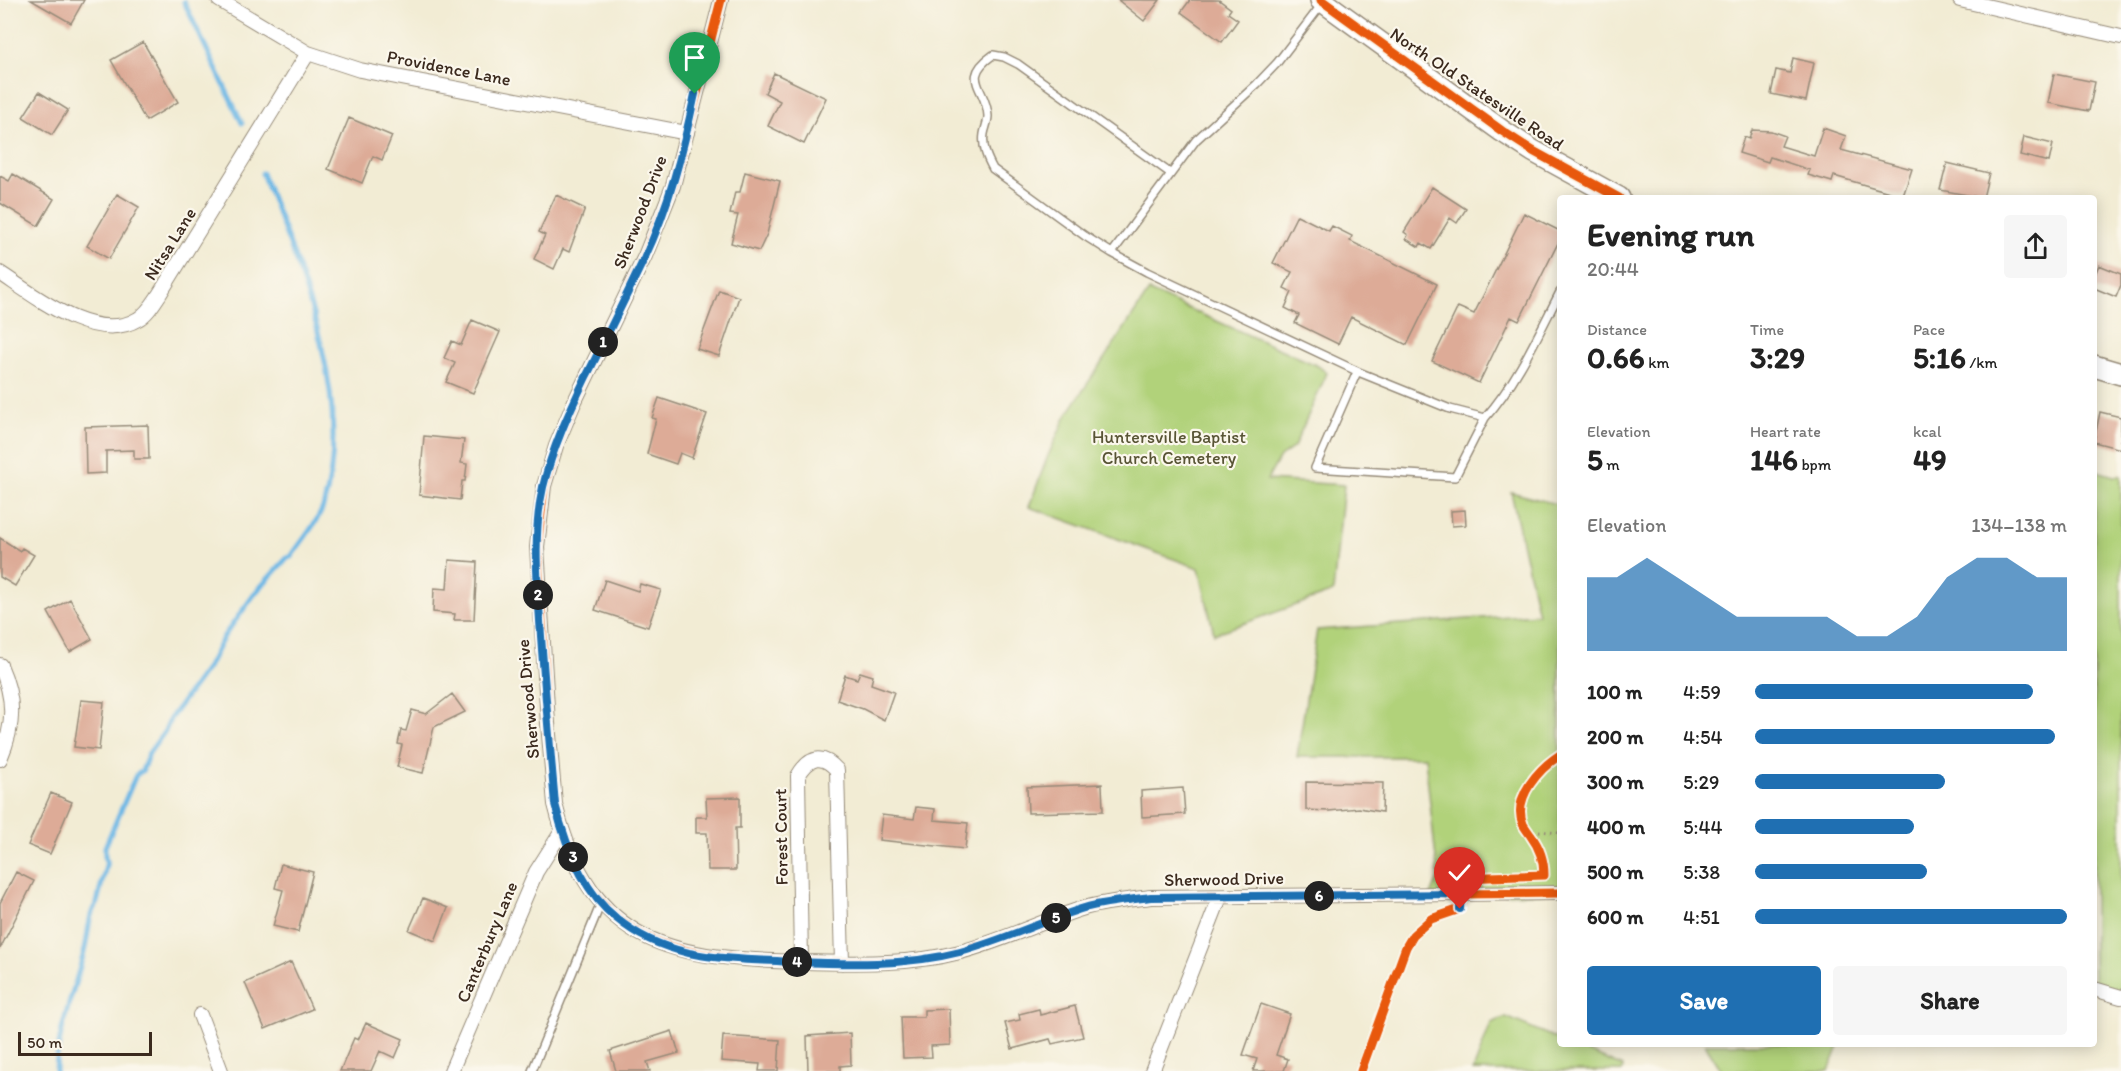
<!DOCTYPE html>
<meta charset="utf-8">
<style>
:root{--surface:#fff;--page:#f6f6f6;--text:#222;--muted:#767676;--accent:#1f6fb2}
body{margin:0;font-family:Itim,sans-serif;background:var(--page);color:var(--text);height:100vh;display:flex;flex-direction:column;font-size:22px;white-space:nowrap}
*{box-sizing:border-box;margin:0}
p{font-size:20px;color:var(--muted)}
.icon{flex:none;width:33px;height:33px;fill:none;stroke:currentColor;stroke-width:2;stroke-linecap:round;stroke-linejoin:round}
.map{position:relative;flex:1;overflow:hidden}
.details{position:absolute;left:1557px;top:195px;width:540px;height:852px;display:flex;flex-direction:column;background:var(--surface);border-radius:6px;box-shadow:0 3px 15px #0003}
.details>*{flex:none}
.scale{position:absolute;left:18px;bottom:15px;width:134px;box-sizing:border-box;padding-left:6px;border:3px solid #3b2a1e;border-top:0;font-size:16px;line-height:21px;white-space:nowrap;color:#3b2a1e;-webkit-text-stroke:4px #fbf7ec;paint-order:stroke}
.pin{position:absolute;display:grid;place-items:center;width:51px;height:51px;color:#fff;margin:-62px -26px;border-radius:50% 50% 50% 0;rotate:-45deg;box-shadow:0 0 6px #0007}
.pin .icon{rotate:45deg}
.km{position:absolute;width:30px;height:30px;margin:-15px;border-radius:50%;background:#222;color:#fff;font-size:16px;line-height:30px;text-align:center}
.round{display:grid;place-items:center;flex:none;width:63px;height:63px;border-radius:6px;background:var(--page)}
.headline{display:flex;align-items:center;justify-content:space-between;height:102px;padding:0 30px}
h1{font-size:33px;font-weight:700;line-height:45px}
.figures{display:grid;grid-template-columns:repeat(3,1fr);gap:9px;height:102px;padding:6px 30px}
.figures div{display:grid;align-content:center}
.figures b{font-size:30px;font-weight:700}
.figures small{font-size:16px;font-weight:400}
.figures p{font-size:16px}
.chart{height:168px;padding:12px 30px}
.chart p{display:flex;justify-content:space-between}
.chart svg{width:100%;height:108px;margin-top:6px;fill:var(--accent);opacity:.7}
.button{display:flex;gap:12px;margin-top:auto;padding:12px 30px}
.button a{flex:1;height:69px;border-radius:6px;background:var(--accent);color:#fff;font-size:24px;font-weight:700;line-height:69px;text-align:center}
.button a+a{background:var(--page);color:var(--text)}
ul{padding:0 30px;list-style:none;font-size:20px}
li{display:grid;grid-template-columns:96px 72px 1fr;align-items:center;height:45px}
li i{height:15px;border-radius:8px;background:var(--accent)}
.map>svg:first-child{display:block}
.green{fill:#b1d27a;stroke:#767e4c;stroke-width:1.5}
.lines{fill:none;stroke-linecap:round;stroke-linejoin:round}
.stream{stroke:#6cb7e5;stroke-width:5}
.building{fill:#ddab97}
.lane-casing{stroke:#968b79;stroke-width:10}
.street-casing{stroke:#968b79;stroke-width:16}
.primary-casing{stroke:#968b79;stroke-width:24}
.path{stroke:#968b79;stroke-width:3;stroke-dasharray:1.5 4.5;stroke-linecap:butt}
.lane{stroke:#fff;stroke-width:7}
.street{stroke:#fff;stroke-width:14}
.primary{stroke:#fff;stroke-width:21}
.cycleway-casing{stroke:#fbf7ec;stroke-width:13}
.cycleway{stroke:#e8590c;stroke-width:9}
.route-casing{stroke:#fff;stroke-width:12}
.route{stroke:#1f6fb2;stroke-width:8}
.labels{text-anchor:middle;stroke-width:4.5;stroke-linejoin:round;paint-order:stroke}
.street-label{font-size:18px;fill:#3b2a1e;stroke:#fbf7ec}
.park-label{font-size:18px;fill:#585435;stroke:#fbf7ec}
</style>
<div class="map">
<svg width="2121" height="1071" viewBox="0 0 2121 1071">
<rect width="100%" height="100%" fill="#fbf7ec"/>
<filter id="ink" filterUnits="userSpaceOnUse"><feTurbulence type="fractalNoise" baseFrequency=".0167" numOctaves="2"/><feDisplacementMap in="SourceGraphic" scale="12" xChannelSelector="R" yChannelSelector="G"/><feConvolveMatrix kernelMatrix="1 2 1 2 8 2 1 2 1" color-interpolation-filters="sRGB"/></filter>
<filter id="wash" filterUnits="userSpaceOnUse"><feTurbulence type="fractalNoise" baseFrequency=".008" numOctaves="4" result="noise"/><feDisplacementMap in="SourceGraphic" scale="24" xChannelSelector="R" yChannelSelector="G"/><feGaussianBlur stdDeviation="1.35" result="paint"/><feColorMatrix in="noise" values="0 0 0 0 0 0 0 0 0 0 0 0 0 0 0 0 0 1.4 0 .05"/><feComposite in="paint" operator="in"/></filter>
<g filter="url(#wash)">
<rect width="100%" height="100%" fill="#f2ecd4"/>
<path class="green" d="M1149 291 1318 366 1327 373 1294 447 1280 457 1267 480 1344 485 1333 592 1214 634 1199 568 1029 507 1047 458 1066 416Z
M2094 470 2114 476H2121V997L2094 989Z
M1511 492 1560 505V893L1431 895 1438 878 1425 757H1297L1317 630 1538 614Z
M1506 1017 1560 1040V1044H1570L1623 1067 1622 1071H1473L1491 1023Z
M1705 1044H1840L1829 1071H1722Z"/>
<g class="lines">
<path class="stream" d="M184 2 242 123
M56 1071C57 1031 76 986 85 948 89 933 88 914 97 903L107 861 105 859V847L136 775 142 771 149 753 165 731 170 719 209 665 224 636 256 592 287 558 291 557C300 543 318 522 323 507 356 401 301 272 262 173"/>
</g>
<g id="blocks">
<path class="building" d="M31 0H84L71 23Z
M1118 0H1160L1144 21Z
M1190 0H1219L1231 9 1228 13 1238 20 1222 42 1181 12Z
M143 42 178 102 146 121 111 60Z
M1793 58 1814 63 1806 101 1771 94 1776 70 1790 73Z
M774 73 826 98 804 144 768 126 780 101 765 93Z
M2054 74 2095 82 2089 111 2048 103Z
M39 92 68 110 52 135 23 117Z
M349 118 392 136 382 160 373 156 362 183 328 169Z
M1823 128 1846 136 1841 150 1912 169 1903 196 1834 176 1832 182 1808 175 1810 170 1770 157 1768 162 1739 153 1744 137 1749 139 1752 130 1771 131 1785 136 1781 146 1814 156Z
M2024 137 2053 144 2049 162 2020 155Z
M1947 163 1989 173 1983 198 1940 190Z
M745 172 780 181 767 234 759 251 731 243 738 215 730 214 735 192H740Z
M13 174 54 199 38 226 0 203V176L9 181Z
M1432 187 1466 209 1457 223 1450 218 1431 249 1421 243 1419 247 1406 239 1408 235 1404 232Z
M117 194 139 207 109 259 87 246Z
M556 195 585 209 569 252 563 249 554 269 534 259 545 235 539 232Z
M1524 213 1560 231V239L1519 321 1511 317 1479 383 1432 361 1458 307 1474 314Z
M1297 215 1329 231 1332 226 1352 236 1350 241 1437 284 1407 345 1351 317 1338 344 1295 323 1299 315 1285 308 1292 292 1284 288 1292 272 1273 263Z
M2099 265 2121 274V285L2116 297 2094 288V277Z
M719 290 739 297 719 356 697 349Z
M472 320 500 332 473 393 446 382 455 363 444 358 452 341 461 345Z
M659 398 707 414 692 458 680 453 676 464 647 454 656 419 652 418Z
M2100 412 2121 417V449L2094 442Z
M148 425 149 459H134V450L106 451V473L86 474 85 427Z
M424 436 464 440 461 463 467 464 465 481H462L460 500 419 495Z
M1465 510 1466 525 1452 526 1451 511Z
M0 538 20 551 22 548 34 555 15 586 0 577Z
M449 560 477 562 474 620H454L455 614 433 612 434 588 447 589Z
M605 580 638 591 640 584 661 590 648 627 595 610Z
M70 599 92 639 70 652 48 612Z
M860 672 873 676 871 684 894 692 884 720 863 709 837 700 845 675 857 679Z
M452 694 465 712 434 727 423 773 397 767 402 745 398 744 401 730 406 731 412 710 426 714Z
M81 700 104 702 99 750 74 747Z
M1306 782 1383 783 1382 812 1359 808 1329 811 1306 810Z
M1102 784 1103 811 1028 813 1027 787Z
M1183 788 1185 814 1142 817 1141 791Z
M51 793 72 802 50 854 28 845Z
M740 797V828H735L736 870H708L707 833H696V817H707L706 798Z
M916 807 935 809 934 820 968 823 965 849 879 840 882 815 914 819Z
M281 864 313 872 298 932 273 926 283 890 275 888Z
M16 872 34 881 0 949V903Z
M423 898 448 908 435 941 409 930Z
M291 962 312 1009 265 1029 245 983Z
M1261 1004 1290 1014 1276 1055 1288 1059 1284 1071H1253L1257 1059 1243 1055Z
M1075 1006 1083 1037 1052 1044 1050 1039 1012 1049 1005 1023 1020 1020 1019 1014 1039 1009 1040 1015Z
M949 1009 950 1045 931 1046 932 1057 903 1058 901 1017H924V1010Z
M366 1023 403 1039 395 1058 380 1051 371 1071H340L354 1038 358 1040Z
M672 1031 679 1053 647 1062 650 1071H616L610 1051Z
M850 1033 851 1065 840 1066V1071H808L807 1036Z
M723 1036 780 1040 778 1071H759L760 1064 721 1061Z"/>
</g>
</g>
<g filter="url(#ink)">
<use href="#blocks" fill-opacity="0" stroke="#968b79" stroke-width="1.5"/>
<g class="lines">
<defs>
<path id="lane" d="M1322 4 1277 63 1257 84 1196 140 1112 253 1147 272 1361 373 1450 409 1485 418C1517 382 1538 335 1560 292
M1112 253 1085 236 993 169C987 158 982 147 984 134 985 128 988 122 988 116 987 88 959 79 993 55L1004 57 1018 64 1170 173
M1357 372 1315 468 1455 477 1485 418
M532 1071 601 903"/>
<path id="street" d="M219 0 308 53 360 70 687 133
M721 0 673 186 645 256 574 403 556 446 544 486 537 547 548 723 555 804C591 949 675 959 806 962 857 963 910 965 960 952 1002 941 1042 921 1084 908 1106 902 1128 900 1151 897L1560 893
M1960 0 2121 37
M0 273C35 296 95 345 138 319 147 314 153 304 159 295L308 53
M0 665C15 699 15 724 0 759
M801 962 798 776C809 757 822 753 837 770L842 963
M2094 989 2121 997
M200 1015 221 1071
M451 1071 536 872 562 831
M1152 1071 1220 897"/>
<path id="primary" d="M1321 0 1502 131 1533 151 1619 198
M2094 366 2121 374"/>
</defs>
<use href="#lane" class="lane-casing"/>
<use href="#street" class="street-casing"/>
<use href="#primary" class="primary-casing"/>
<path class="path" d="M1527 830 1560 833"/>
<use href="#lane" class="lane"/>
<use href="#street" class="street"/>
<use href="#primary" class="primary"/>
<defs>
<path id="cycleway" d="M721 0 673 186 645 256 574 403 556 446 544 486 537 547 548 723 555 804C591 949 675 959 806 962 857 963 910 965 960 952 1002 941 1042 921 1084 908 1106 902 1128 900 1151 897L1560 893
M1321 0 1502 131 1533 151 1619 198
M1361 1071 1406 947 1413 935 1431 919 1460 909 1461 878 1544 875C1544 860 1540 848 1531 836 1529 833 1525 828 1523 824 1512 797 1540 768 1560 755"/>
</defs>
<use href="#cycleway" class="cycleway-casing"/>
<use href="#cycleway" class="cycleway"/>
</g>
</g>
<g class="lines" filter="url(#ink)">
<defs>
<path id="route" d="M695 94C683 151 669 206 644 259 625 298 606 338 586 377 569 412 552 449 543 487 532 536 538 587 541 636 545 692 550 748 555 804 565 844 582 891 616 918 636 935 663 947 689 953 723 960 758 960 793 962 848 964 906 966 960 952 1002 941 1042 921 1084 908 1106 902 1128 900 1151 897L1461 894 1460 909"/>
</defs>
<use href="#route" class="route-casing"/>
<use href="#route" class="route"/>
</g>
<g class="labels">
<g class="street-label">
<text transform="translate(449 68) rotate(11)" y="6">Providence Lane</text>
<text transform="translate(1477 89) rotate(34)" y="6">North Old Statesville Road</text>
<text transform="translate(640 212) rotate(-69)" y="6">Sherwood Drive</text>
<text transform="translate(170 244) rotate(-58)" y="6">Nitsa Lane</text>
<text transform="translate(528 699) rotate(-95)" y="6">Sherwood Drive</text>
<text transform="translate(781 837) rotate(-91)" y="6">Forest Court</text>
<text transform="translate(1224 879) rotate(-1)" y="6">Sherwood Drive</text>
<text transform="translate(487 942) rotate(-67)" y="6">Canterbury Lane</text>
</g>
<g class="park-label">
<text x="1169" y="443">Huntersville Baptist<tspan x="1169" dy="21">Church Cemetery</tspan></text>
</g>
</g>
</svg>
<div class="scale">50 m</div>
<div class="pin" style="left:695px;top:94px;background:#1e9e55"><svg class="icon" aria-label="arrive" viewBox="0 0 24 24"><path d="M6 21V4h12l-3 4 3 4H6"/></svg></div>
<div class="pin" style="left:1460px;top:909px;background:#d93025"><svg class="icon" aria-label="check" viewBox="0 0 24 24"><path d="M5 12l5 5 9-10"/></svg></div>
<b class="km" style="left:603px;top:342px">1</b>
<b class="km" style="left:538px;top:595px">2</b>
<b class="km" style="left:573px;top:857px">3</b>
<b class="km" style="left:797px;top:962px">4</b>
<b class="km" style="left:1056px;top:918px">5</b>
<b class="km" style="left:1319px;top:896px">6</b>
<section class="details">
<div class="headline"><div><h1>Evening run</h1><p>20:44</p></div><a class="round"><svg class="icon" aria-label="share" viewBox="0 0 24 24"><path d="M12 15V3M7 8l5-5 5 5M5 13v7h14v-7"/></svg></a></div>
<div class="figures">
<div><p>Distance</p><b>0.66<small> km</small></b></div>
<div><p>Time</p><b>3:29</b></div>
<div><p>Pace</p><b>5:16<small> /km</small></b></div>
</div>
<div class="figures">
<div><p>Elevation</p><b>5<small> m</small></b></div>
<div><p>Heart rate</p><b>146<small> bpm</small></b></div>
<div><p>kcal</p><b>49</b></div>
</div>
<div class="chart"><p><span>Elevation</span>134–138 m</p>
<svg viewBox="0 0 160 44" preserveAspectRatio="none"><path d="M0 44V14L10 14L20 6L30 14L40 22L50 30L60 30L70 30L80 30L90 38L100 38L110 30L120 14L130 6L140 6L150 14L160 14V44z"/></svg>
</div>
<ul>
<li><b>100 m</b>4:59<i style="width:89%"></i></li>
<li><b>200 m</b>4:54<i style="width:96%"></i></li>
<li><b>300 m</b>5:29<i style="width:61%"></i></li>
<li><b>400 m</b>5:44<i style="width:51%"></i></li>
<li><b>500 m</b>5:38<i style="width:55%"></i></li>
<li><b>600 m</b>4:51<i style="width:100%"></i></li>
</ul>
<div class="button"><a>Save</a><a>Share</a></div>
</section>
</div>
